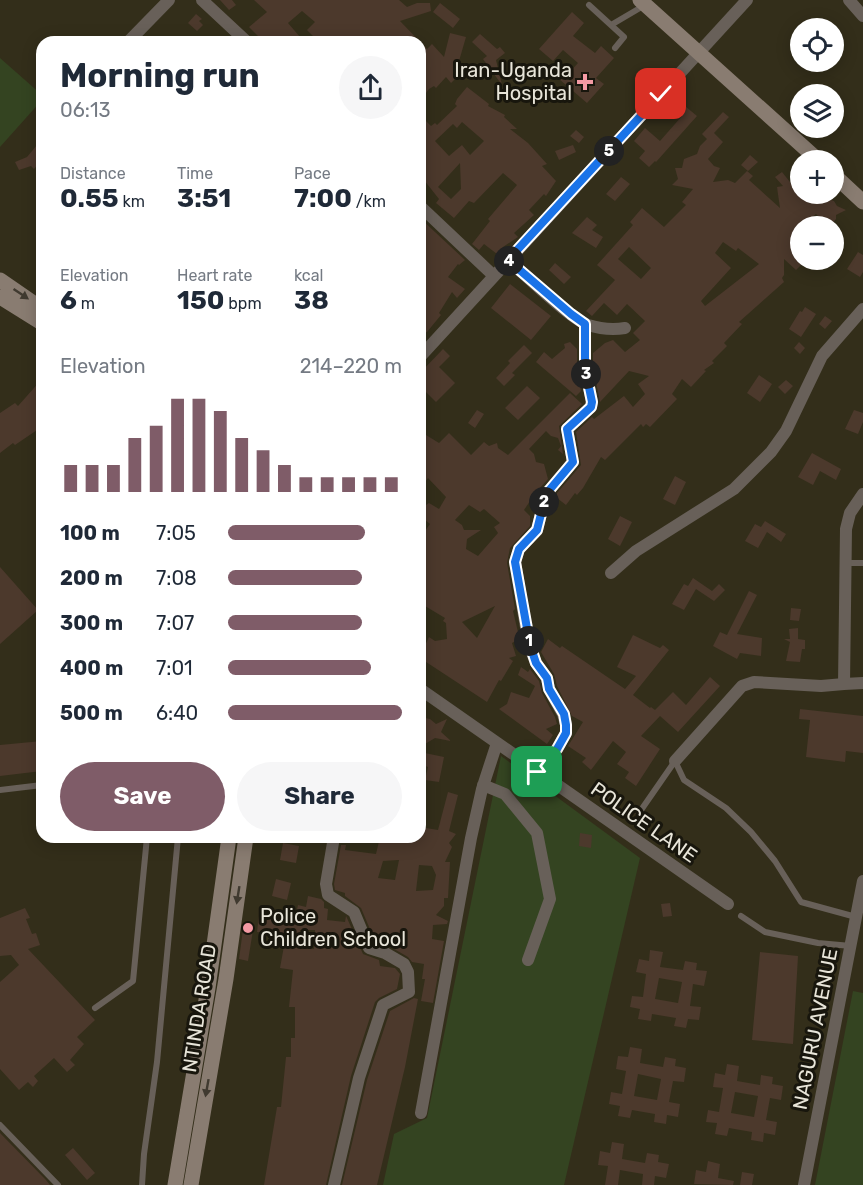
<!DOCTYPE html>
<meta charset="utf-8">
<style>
:root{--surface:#fff;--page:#f6f6f7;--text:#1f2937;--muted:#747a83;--accent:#7f5c68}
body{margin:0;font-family:Rubik,sans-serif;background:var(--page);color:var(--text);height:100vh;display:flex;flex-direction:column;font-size:22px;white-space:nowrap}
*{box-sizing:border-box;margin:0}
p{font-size:20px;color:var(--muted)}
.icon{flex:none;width:33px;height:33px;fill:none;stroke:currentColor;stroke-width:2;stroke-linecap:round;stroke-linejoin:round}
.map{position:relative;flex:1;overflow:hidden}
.details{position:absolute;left:36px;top:36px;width:390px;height:807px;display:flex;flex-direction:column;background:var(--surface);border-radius:18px;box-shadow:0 3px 15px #0003}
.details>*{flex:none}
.controls{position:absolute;left:790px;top:18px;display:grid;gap:12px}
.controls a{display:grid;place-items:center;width:54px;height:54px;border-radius:50%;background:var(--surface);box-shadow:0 3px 15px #0003;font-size:30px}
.pin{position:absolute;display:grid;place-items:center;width:51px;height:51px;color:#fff;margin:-26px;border-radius:12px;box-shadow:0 3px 9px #0006}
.km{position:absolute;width:30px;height:30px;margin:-15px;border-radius:50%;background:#222;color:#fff;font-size:16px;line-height:30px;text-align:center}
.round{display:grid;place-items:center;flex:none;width:63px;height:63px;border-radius:32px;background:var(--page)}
.summary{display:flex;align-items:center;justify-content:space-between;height:102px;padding:0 24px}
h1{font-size:33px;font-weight:700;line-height:45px}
.metrics{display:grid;grid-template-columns:repeat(3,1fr);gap:9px;height:102px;padding:6px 24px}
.metrics div{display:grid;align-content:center}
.metrics b{font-size:26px;font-weight:700}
.metrics small{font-size:16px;font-weight:400}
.metrics p{font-size:16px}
.chart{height:168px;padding:12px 24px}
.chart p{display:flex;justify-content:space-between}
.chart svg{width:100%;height:108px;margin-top:6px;stroke:var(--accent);stroke-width:6}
.action{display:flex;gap:12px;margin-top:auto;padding:12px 24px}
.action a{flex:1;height:69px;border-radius:36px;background:var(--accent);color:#fff;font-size:24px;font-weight:700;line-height:69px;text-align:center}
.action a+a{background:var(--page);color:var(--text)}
ul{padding:0 24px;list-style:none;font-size:20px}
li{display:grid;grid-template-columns:96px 72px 1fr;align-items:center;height:45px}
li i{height:15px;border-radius:8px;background:var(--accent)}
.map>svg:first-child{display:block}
.green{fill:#344421}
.building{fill:#4c392c;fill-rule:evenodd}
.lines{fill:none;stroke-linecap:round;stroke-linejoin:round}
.lane{stroke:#686059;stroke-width:6}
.street{stroke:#686059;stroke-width:12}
.secondary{stroke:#897c71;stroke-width:15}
.oneway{fill:#403a30}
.route-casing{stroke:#fff;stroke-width:12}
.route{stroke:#1a73e8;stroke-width:8}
.poi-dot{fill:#f49aa4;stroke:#18160d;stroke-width:2}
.labels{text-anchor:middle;stroke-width:6;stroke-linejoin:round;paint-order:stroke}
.poi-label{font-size:20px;fill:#e8e5d9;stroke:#18160d;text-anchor:end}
.street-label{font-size:20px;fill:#e8e5d9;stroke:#18160d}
</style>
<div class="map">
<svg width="863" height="1185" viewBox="0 0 863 1185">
<rect width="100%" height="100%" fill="#332e1a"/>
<path class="green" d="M0 58 42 95V100L0 147Z
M501 756 640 858 564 1185H383L394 1134 427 1118Z
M853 991 863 993V1185H815Z"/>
<path class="building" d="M220 0H232L236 5 229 10Z
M254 0H399L407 7 417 3H430L431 11 400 21 427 49 432 44 444 57 450 33 466 37 457 68 461 73 451 83 446 77 436 88 434 86 429 89 420 101V42H319L307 30 315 22 302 11 288 23 300 37 285 42H264L249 27 267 12Z
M440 3 460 19 453 28 433 12Z
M572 12 584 23 573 36 595 53 601 46 614 58 596 78 604 84 587 103 559 79 565 72 568 74 578 63 563 50 553 61 539 49Z
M196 14 202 19 199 21 203 25 197 31 188 23Z
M480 34 497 49 500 47 505 53 496 60 502 85 483 59 487 56 472 42Z
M467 87 489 104 488 106 505 115 504 117 517 129H510L528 143 547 164 542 166 556 181 546 196 544 194 529 210 534 215 514 233 518 237 503 247 497 254 484 244 479 250 472 244 490 221 488 219 517 185 503 173 474 203 469 201 454 218 436 203 439 199 420 175V115L431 126 435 123 437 125 457 106 455 104 457 99ZM462 122 484 141 470 155 462 145 449 156 435 141 453 124 457 128ZM460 163 461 189 451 199 438 187Z
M685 106 697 116 656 162 655 161 649 167 639 158 645 151 634 141 645 128 660 141 682 116 679 113Z
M723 112 729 117 714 133 723 142 708 159 714 166 720 168 713 182 728 180 735 183 747 171 753 176 749 180 780 208 777 187 783 186 775 177 782 172 794 187 799 172H801V194H815L834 201 837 206 846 210 836 215V219L830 226H825L824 222 816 214 808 221V226H801V265L796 270 784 259V275L782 278 784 282 739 322 742 324 724 343 727 346 712 361 714 363 704 370 706 371 691 387 682 379 672 394 677 399 650 427 646 424 643 427 641 424 605 460 601 457 583 488 577 495 575 493 566 505 557 498V493L581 465 576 432 592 417 594 419 624 396 633 407 645 394 638 384 649 376 629 371 600 402 593 367V353L605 343 613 340 625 352 640 340 633 333 645 321 627 304 617 315 604 303 592 316 586 311 615 280 597 265 633 225 630 222 642 208 664 227 686 205 682 202 693 189 672 185 678 179 675 168H682L684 159 697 154 700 146 707 139 702 134ZM723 242 736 251 738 248 759 264 705 306 701 301 731 268 715 253ZM629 247 651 268 641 279 618 259Z
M576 130 584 137 579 143 570 136Z
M42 139V160L34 169 31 166 19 170 15 162 27 157Z
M573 145 576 152 559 160 555 151Z
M750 155 758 162 748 171 741 165Z
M621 177 630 184 615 201 606 194Z
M587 217 597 225 592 230 603 237 596 248 572 233Z
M420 218 465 260 459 265 458 264 448 277 465 289 457 298 452 292 439 313 441 315 427 332 420 335Z
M858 252 863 255V272L860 277 847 269Z
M555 263 571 277 564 284 549 270Z
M510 284 551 316 531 340 491 308Z
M805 307 816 314 801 337 789 329 800 311 802 312Z
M825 316 832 321 825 329 819 324Z
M570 342 577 349V369L581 391 576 396 536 362 544 352 552 359 565 348 564 344Z
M799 342 805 348 800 354 794 348Z
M524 345 532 353 512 373 515 375 504 386 496 378 510 363 508 361Z
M443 349 450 356 439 367 455 383 436 402 424 390 420 394V373Z
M759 375 772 384 760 402 747 393Z
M42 379V419L37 424 40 428 15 445 13 443 0 453V413L15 403 18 406Z
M786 380 793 386 785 394 778 387Z
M527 386 540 398 518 420 505 408Z
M570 393 582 404 559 426 563 454 558 450 561 446 558 438 551 436 546 431 529 449 534 454 536 462 544 464 548 479 539 489 537 498 530 501 524 510 530 516V526L510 548 507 563 515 609 513 611 518 632 516 634 519 639 512 643 516 656 509 658 513 661 501 681 499 680 487 702 420 658V648L423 650 429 637 435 641 447 639 446 623 443 621 445 618 420 603V537H423L425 531 430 524 420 516V504L426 505 429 503 439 509 446 497 428 478 420 489V443L426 435 439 443 449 433 471 455 484 442 489 446 497 443 498 448 508 455ZM469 505 480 512 484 509 500 523 494 527 498 533 478 556 466 549 467 539 481 530H464L462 525 455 520ZM495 606 477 638 462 622Z
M477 410 484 414 475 428 468 423Z
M854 410 863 413V422L858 434 845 429Z
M812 453 841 469 836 480 820 471 813 485 798 477Z
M675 476 686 482 675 505 663 499Z
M620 516 632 522 620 546 608 539Z
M765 521 786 534 781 542 767 532 758 548 745 541 755 524 761 527Z
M0 567 38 610 0 644Z
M693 578 712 591 719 584 725 590 714 601 696 589 684 610 672 604 684 584 688 586Z
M749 591 757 595 737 634 762 638 761 656 740 653 737 659 713 646 720 632 727 635Z
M791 608 801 609 799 621 790 620Z
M798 628V639L805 640V649H802L800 662 786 661 790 642 784 639H790L789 629Z
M633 635 660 648 663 645 669 650 633 695 650 708 651 707 655 710 673 692 686 705 710 677 720 686 678 732 660 716 641 736 660 749 636 786 625 778 629 772 617 764 626 752 613 741 591 770 582 762 586 758 568 746 583 722 572 716 557 686 554 674 541 652 548 639 560 648 562 646 625 689 636 676 617 667Z
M521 667 528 672 530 669 539 681 542 693 555 717 557 724 546 729 553 735 547 744 499 709 507 704 511 692 529 698 535 686 518 675Z
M800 709 863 716V753L846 751 845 762 806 757 810 720 799 719Z
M420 717 430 719 436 724 447 719 441 732 451 741 435 738 420 747Z
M42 741V771L0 776V745Z
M420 752 444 757 439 782 425 780 428 767 420 764Z
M448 792 458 795 449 831 456 834 449 843 452 847 445 862H450L448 898H444V906L436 915 448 921 447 924 433 925 432 939 444 941 433 1003 421 1001 425 979H422L424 964 412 962 408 957 389 946 375 941 361 908 345 896V893L335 890 334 884 341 845H346L345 850 376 854 380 837H420V827L438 830ZM399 860 395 880 378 878 383 861ZM419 865 432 866 436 875 433 890 416 891Z
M580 833 592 835 591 848 579 846Z
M283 843 299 846 296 863 280 860Z
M276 879 291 883 287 900 272 896Z
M308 896 321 899 324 902V908L328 909 327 920 345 922 346 916 347 918 363 954 379 960 380 966 395 968 400 974 397 989 379 998 375 1002 351 1076 326 1185H264L277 1107H281L286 1057H291V1038H295V1007H289L293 970 280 968 286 935 257 932 259 916 295 919 298 905 306 907ZM300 930H315L314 949 298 948Z
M670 903 672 916 663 917 661 904Z
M25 908 30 918 26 919 32 934 36 933 40 945 28 949 95 1020 77 1037 84 1044 70 1060 75 1065 67 1072 54 1058 34 1076 38 1081 33 1087 28 1082 19 1090 0 1069V982L19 965 11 955 0 956V918Z
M244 922 254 924 248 961 239 959Z
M650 950 663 952 660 967 683 970 685 961 697 963 696 970 707 971 704 986 693 984 690 1006 701 1007 699 1020 688 1019 686 1028 674 1026 676 1018 652 1014 651 1021 638 1019 640 1009 630 1007 632 996 643 997 646 974 636 972 639 959 649 961ZM659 978 682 982 678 1003 655 999Z
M760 952 798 956 793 1044 752 1040Z
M414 998 418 999 405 1067 377 1185H342L367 1080 390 1011Z
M630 1047 642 1049 640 1063 663 1067 665 1057 676 1059 675 1066 686 1068 684 1082 673 1081 669 1102 680 1104 678 1117 667 1115 666 1124 654 1122 655 1114 632 1110 630 1118 618 1116 620 1106 609 1104 611 1092 622 1094 626 1071 616 1069 618 1056 628 1057ZM638 1074 661 1079 657 1100 634 1096Z
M727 1064 739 1066 737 1081 760 1085 761 1075 773 1077 772 1084 783 1086 781 1100 770 1098 766 1120 777 1122 775 1135 764 1133 763 1142 751 1140 752 1132 729 1128 727 1136 715 1134 717 1123 706 1122 708 1110 719 1112 723 1088 713 1087 715 1073 725 1075ZM735 1092 758 1096 754 1117 731 1113Z
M0 1133 46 1180 50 1185H0Z
M612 1142 624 1144 622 1159 645 1163 647 1153 659 1155 658 1162 669 1164 666 1178 655 1176 654 1185H642L643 1174 620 1170 618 1185H605L608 1166 598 1165 600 1151 610 1153Z
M73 1148 95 1173 87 1180 65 1155Z
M708 1161 720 1164 718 1178 734 1181 733 1185 694 1184 696 1170 706 1172Z
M742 1172 754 1174 752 1185H740Z"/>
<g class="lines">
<path class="lane" d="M589 5 624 37 615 48
M611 25 645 5
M846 563H863
M675 761 684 780 726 808 751 832 775 861 801 902 856 917
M0 790 42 785
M639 813 675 761
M741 916 765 932 818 943 851 946
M95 1008 133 981 147 837
M0 1125 58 1185
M142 1185 144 1154 157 1062 178 837"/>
<path class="street" d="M202 0 247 42
M849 0 863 16
M128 42 169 0
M420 206 494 276
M508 260C526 275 569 318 588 325 601 329 612 330 625 328
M420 357 747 0
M863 494 850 513 846 529 844 684 863 683
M611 573 636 551 734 489 771 452 786 431 822 356 863 309
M420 689 728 904
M675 761 742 686 754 682 821 686 844 684
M537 772 557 749 566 733V725L563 714 549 689 547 678 536 663 529 645 515 562 519 549 537 530 546 494 573 462 567 429 591 407 592 402 585 368V324
M483 785 505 794 537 833 550 899 528 960
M421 1113 471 838 482 789 497 743
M334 1185 359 1078 381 1011 383 1005 409 992 408 972 404 964 385 953 369 948 354 912 328 895 326 884 334 837
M804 1185 863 881"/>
<path class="secondary" d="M640 0 818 160
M834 175 863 202
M0 280 42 309
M0 297 42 323
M175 1185 208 988 229 837
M191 1185 226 979 246 837"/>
</g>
<defs><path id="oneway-solid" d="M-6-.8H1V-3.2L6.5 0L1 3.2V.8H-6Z" transform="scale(1.5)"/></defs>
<g class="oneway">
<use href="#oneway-solid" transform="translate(21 294) rotate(34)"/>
<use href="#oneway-solid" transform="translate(238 895) rotate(99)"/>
<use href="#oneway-solid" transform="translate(207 1088) rotate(100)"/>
</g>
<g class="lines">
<defs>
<path id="route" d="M537 772 557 749 566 733V725L564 714 549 689 547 678 536 663 530 645 515 562 519 549 537 530 546 494 573 462 567 429 591 407 592 402 585 368V324L571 314 508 260 661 94"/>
</defs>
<use href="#route" class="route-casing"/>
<use href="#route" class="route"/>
</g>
<g class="poi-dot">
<path d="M582 73h6v6h6v6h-6v6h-6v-6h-6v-6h6z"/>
<circle cx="248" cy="928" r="6"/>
</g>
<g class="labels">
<g class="poi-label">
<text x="572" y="77">Iran-Uganda<tspan x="572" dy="23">Hospital</tspan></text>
<text x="260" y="923" text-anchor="start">Police<tspan x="260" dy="23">Children School</tspan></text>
</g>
<g class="street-label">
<text transform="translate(644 822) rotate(35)" y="7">POLICE LANE</text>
<text transform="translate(199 1008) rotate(-81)" y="7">NTINDA ROAD</text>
<text transform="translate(815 1029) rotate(-79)" y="7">NAGURU AVENUE</text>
</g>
</g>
</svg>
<div class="controls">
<a><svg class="icon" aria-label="locate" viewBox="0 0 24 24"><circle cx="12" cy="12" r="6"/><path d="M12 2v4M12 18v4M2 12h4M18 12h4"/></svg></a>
<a><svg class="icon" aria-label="layers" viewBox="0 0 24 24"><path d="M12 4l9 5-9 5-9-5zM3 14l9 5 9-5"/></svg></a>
<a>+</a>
<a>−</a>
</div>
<div class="pin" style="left:537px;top:772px;background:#1e9e55"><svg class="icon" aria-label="arrive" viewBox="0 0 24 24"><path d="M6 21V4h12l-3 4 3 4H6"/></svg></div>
<div class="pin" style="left:661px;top:94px;background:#d93025"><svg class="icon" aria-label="check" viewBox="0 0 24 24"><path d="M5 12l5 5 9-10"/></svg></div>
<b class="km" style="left:529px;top:641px">1</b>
<b class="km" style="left:544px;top:502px">2</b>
<b class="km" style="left:586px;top:374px">3</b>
<b class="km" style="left:509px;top:261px">4</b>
<b class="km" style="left:609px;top:151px">5</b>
<section class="details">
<div class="summary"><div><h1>Morning run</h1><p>06:13</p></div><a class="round"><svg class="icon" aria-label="share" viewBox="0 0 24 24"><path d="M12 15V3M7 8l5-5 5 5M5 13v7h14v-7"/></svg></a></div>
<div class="metrics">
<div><p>Distance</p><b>0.55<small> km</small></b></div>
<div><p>Time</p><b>3:51</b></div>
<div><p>Pace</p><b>7:00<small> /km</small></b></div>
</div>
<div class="metrics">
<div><p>Elevation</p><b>6<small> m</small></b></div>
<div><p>Heart rate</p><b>150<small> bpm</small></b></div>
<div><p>kcal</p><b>38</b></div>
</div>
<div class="chart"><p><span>Elevation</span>214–220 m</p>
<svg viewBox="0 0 160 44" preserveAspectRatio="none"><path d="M5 44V33M15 44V33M25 44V33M35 44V22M45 44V17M55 44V6M65 44V6M75 44V11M85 44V22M95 44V27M105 44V33M115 44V38M125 44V38M135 44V38M145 44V38M155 44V38"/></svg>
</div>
<ul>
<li><b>100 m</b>7:05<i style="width:79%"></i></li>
<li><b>200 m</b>7:08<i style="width:77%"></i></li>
<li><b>300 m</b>7:07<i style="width:77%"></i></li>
<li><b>400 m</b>7:01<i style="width:82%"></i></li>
<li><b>500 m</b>6:40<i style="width:100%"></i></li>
</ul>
<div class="action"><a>Save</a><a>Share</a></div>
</section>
</div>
